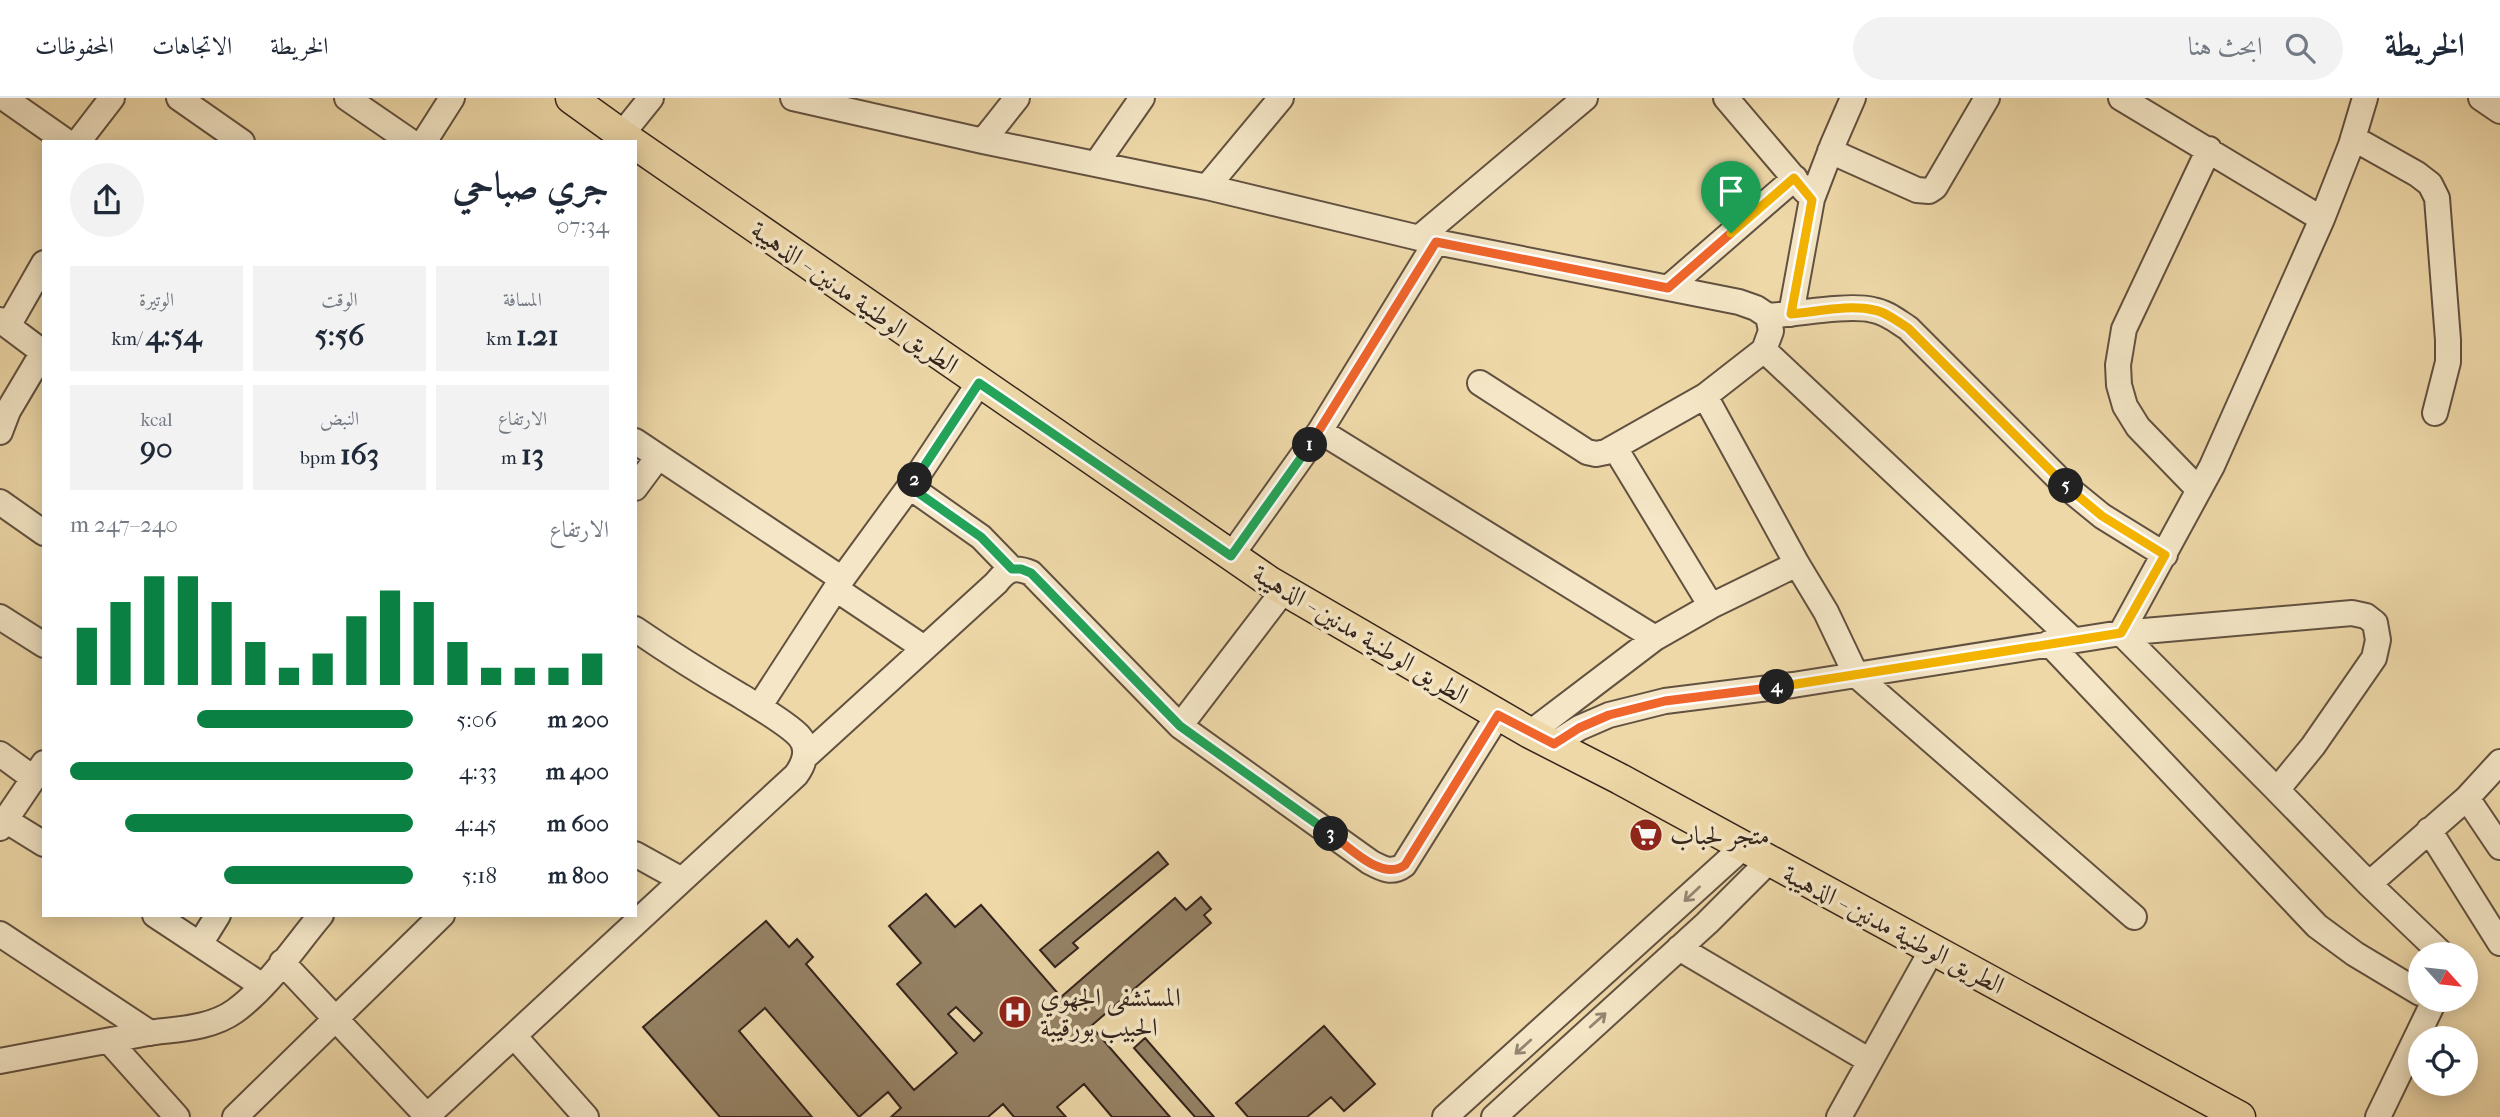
<!DOCTYPE html>
<html lang="ar">
<meta charset="utf-8">
<style>
:root{--surface:#fff;--page:#f2f2f3;--text:#1f2937;--muted:#747a83;--line:#e0e1e3;--accent:#0b8043}
body{margin:0;font-family:"IM FELL French Canon",Amiri,serif;background:var(--page);color:var(--text);direction:rtl;height:100vh;display:flex;flex-direction:column;font-size:26px;white-space:nowrap}
*{box-sizing:border-box;margin:0}
p{font-size:23px;color:var(--muted)}
.icon{flex:none;width:38px;height:38px;fill:none;stroke:currentColor;stroke-width:2;stroke-linecap:round;stroke-linejoin:round}
.map{position:relative;flex:1;overflow:hidden;direction:ltr}
.panel{position:absolute;left:42px;top:42px;width:595px;height:777px;display:flex;flex-direction:column;background:var(--surface);border-radius:0px;box-shadow:0 4px 18px #0003;direction:rtl}
.panel>*{flex:none}
.needle{width:46px;rotate:117deg}
.buttons{position:absolute;left:2408px;top:844px;display:grid;gap:14px}
.buttons a{display:grid;place-items:center;width:70px;height:70px;border-radius:50%;background:var(--surface);box-shadow:0 4px 18px #0003;font-size:35px}
.pin{position:absolute;display:grid;place-items:center;width:60px;height:60px;color:#fff;margin:-72px -30px;border-radius:50% 50% 50% 0;rotate:-45deg;box-shadow:0 0 7px #0007}
.pin .icon{rotate:45deg}
.km{position:absolute;width:35px;height:35px;margin:-18px;border-radius:50%;background:#222;color:#fff;font-size:19px;line-height:35px;text-align:center}
.round{display:grid;place-items:center;flex:none;width:74px;height:74px;border-radius:37px;background:var(--page)}
.head{display:flex;align-items:center;justify-content:space-between;height:119px;padding:0 28px}
h1{font-size:38px;font-weight:800;line-height:52px}
.figures{display:grid;grid-template-columns:repeat(3,1fr);gap:10px;height:119px;padding:7px 28px}
.figures div{display:grid;align-content:center;border-radius:0px;background:var(--page);text-align:center}
.figures b{font-size:30px;font-weight:800}
.figures small{font-size:19px;font-weight:400}
.figures p{font-size:19px}
.chart{height:196px;padding:14px 28px}
.chart p{display:flex;justify-content:space-between}
.chart svg{width:100%;height:126px;margin-top:7px;stroke:var(--accent);stroke-width:6}
ul{padding:0 28px;list-style:none;font-size:23px}
li{display:grid;grid-template-columns:112px 84px 1fr;align-items:center;height:52px}
li i{height:18px;border-radius:9px;background:var(--accent)}
header{display:flex;align-items:center;gap:42px;box-sizing:border-box;height:98px;padding:0 35px;background:var(--surface);border-bottom:2px solid var(--line)}
header strong{font-size:33px}
nav{display:flex;gap:38px;margin-inline-start:auto;font-size:24px}
.search{width:490px;height:63px;background:var(--page);display:flex;align-items:center;gap:18px;box-sizing:border-box;padding:0 24px;border-radius:38px;color:var(--muted);font-size:26px}
.map>svg:first-child{display:block}
.building{fill:#958265;stroke:#34241d;stroke-width:2;fill-rule:evenodd}
.lines{fill:none;stroke-linecap:round;stroke-linejoin:round}
.minor-casing{stroke:#625140;stroke-width:28}
.major-casing{stroke:#34241d;stroke-width:33}
.minor{stroke:#f4e6c6;stroke-width:24}
.major{stroke:#eed8a8;stroke-width:30}
.oneway{stroke:#948572}
.split-1-casing{stroke:#fff;stroke-width:14}
.split-2-casing{stroke:#fff;stroke-width:14}
.split-3-casing{stroke:#fff;stroke-width:14}
.split-4-casing{stroke:#fff;stroke-width:14}
.split-5-casing{stroke:#fff;stroke-width:14}
.split-6-casing{stroke:#fff;stroke-width:14}
.split-1{stroke:#f0652b;stroke-width:9}
.split-2{stroke:#22a559;stroke-width:9}
.split-3{stroke:#22a559;stroke-width:9}
.split-4{stroke:#f0652b;stroke-width:9}
.split-5{stroke:#f5b400;stroke-width:9}
.split-6{stroke:#f5b400;stroke-width:9}
.labels{text-anchor:middle;stroke-width:7;stroke-linejoin:round;paint-order:stroke}
.street-label{font-size:26px;fill:#34241d;stroke:#f4e6c6}
.poi-label{font-size:26px;fill:#34241d;stroke:#f4e6c6;text-anchor:start}
</style>
<header>
<strong>الخريطة</strong>
<div class="search"><svg class="icon" aria-label="search" viewBox="0 0 24 24"><circle cx="10" cy="10" r="6"/><path d="M15 15l6 6"/></svg>ابحث هنا</div>
<nav><a>الخريطة</a><a>الاتجاهات</a><a>المحفوظات</a></nav>
</header>
<div class="map">
<svg width="2500" height="1019" viewBox="0 0 2500 1019">
<rect width="100%" height="100%" fill="#eed8a8"/>
<filter id="stains"><feTurbulence type="fractalNoise" baseFrequency=".00286" numOctaves="4"/><feColorMatrix values="0 0 0 0 .2 0 0 0 0 .09 0 0 0 0 .02 0 0 0 .5 -.17"/></filter>
<radialGradient id="worn" r=".72"><stop offset=".6" stop-color="#630" stop-opacity="0"/><stop offset="1" stop-color="#630" stop-opacity=".3"/></radialGradient>
<path class="building" d="M1158 754 1168 766 1073 845 1078 850 1055 869 1040 852Z
M926 796 955 829 981 807 1061 899 1175 800 1186 812 1201 799 1211 811 1204 817 1211 825 1091 928 1170 1019H1112L1084 986 1057 1009 1066 1019H1014L1003 1006 988 1019H891L901 1010 888 994 859 1019 765 910 739 933 812 1019H720L643 929 766 823 789 849 797 841 813 859 806 866 914 992 957 955 897 886 921 865 889 828ZM956 909 982 935 974 943 948 916Z
M1324 928 1375 986 1344 1013 1331 999 1307 1019H1248L1236 1005Z
M1145 940 1214 1019H1195L1134 950Z"/>
<g class="lines">
<defs>
<path id="minor" d="M4 0 67 44
M179 0 242 44
M347 0 411 44
M793 0 983 43 1207 89 1436 144 1739 204 1756 210 1768 218 1771 233 1764 252 1705 298 1606 354 1596 356 1587 354 1480 285
M1726 0 1805 93
M2121 0 2322 121
M2481 0 2500 13
M622 36 651 0
M2353 40 2417 76 2430 86 2437 100 2448 242V264L2435 315
M983 43 1017 0
M78 44 112 0
M424 44 452 0
M1830 53 1917 92 1929 93 1935 89 1987 0
M1096 66 1142 0
M1207 89 1281 0
M1419 140 1585 0
M1668 190 1795 80
M1791 216 1812 101 1833 46 1853 0
M1768 218C1796 216 1849 206 1873 212 1886 214 1897 223 1908 230L2069 391 2102 418 2165 457
M0 222 44 255
M8 228 44 165
M1764 252 2072 541
M1705 298 1797 466 1826 514 1856 577 2134 819
M1320 333 1655 540
M0 334 8 313 43 254
M635 343 842 481 918 377 979 285
M1615 350 1711 508
M910 389 981 439 1012 471
M635 390 658 359
M2199 392 2138 329 2125 308 2119 287 2118 267 2124 231 2209 51
M0 404 44 435
M1231 458 1320 333 1436 144
M836 491 924 550
M2352 515 2366 518 2375 525 2378 542 2374 560 2313 648 2277 692 2121 535Z
M0 519 44 547
M635 531C670 555 705 577 741 598 757 608 787 625 799 638 810 650 804 666 796 677L682 782 635 756
M2049 545 2317 828 2355 856 2420 895
M759 609 842 481
M1180 628 1284 492
M1530 635 1655 540 1711 508 1797 466
M1554 646 1579 630 1609 617 1665 603 1793 587 2121 535 2212 368 2322 121 2351 47 2365 0
M0 656 33 680
M805 659 996 485C1007 471 1014 468 1031 475L1180 628 1370 764C1383 771 1392 776 1404 767L1498 617
M2277 692 2369 786 2442 856
M2467 700 2500 749
M5 722 44 746
M0 730 44 665
M2429 732 2500 845
M2369 786 2467 700 2500 664
M155 817 261 887
M0 836 150 935
M200 846 218 817
M1679 850 1870 963
M282 864 427 1018
M514 938 586 1019
M109 943 177 1019
M0 963C49 954 98 944 148 935 176 931 210 931 235 913 269 888 294 849 321 817
M235 1019 442 817
M426 1019 682 782
M1445 1019 1742 750
M1494 1019 1707 825 1768 764
M1839 1019 1933 850
M2378 1019 2435 901"/>
<path id="major" d="M571 0 632 44
M635 46 1270 484 1530 635 1620 681 2240 1019"/>
</defs>
<use href="#minor" class="minor-casing"/>
<use href="#major" class="major-casing"/>
<use href="#minor" class="minor"/>
<use href="#major" class="major"/>
</g>
<defs><path id="oneway-shaft" d="M-6 0H5M1.5-3L5.5 0L1.5 3" fill="none" stroke-width="1.6" stroke-linecap="round" stroke-linejoin="round" transform="scale(1.75)"/></defs>
<g class="oneway">
<use href="#oneway-shaft" transform="translate(1692 796) rotate(137)"/>
<use href="#oneway-shaft" transform="translate(1598 922) rotate(-42)"/>
<use href="#oneway-shaft" transform="translate(1523 949) rotate(138)"/>
</g>
<g class="lines">
<defs>
<path id="split-1" d="M1310 347 1436 144 1668 190 1731 135"/>
<path id="split-2" d="M915 382 979 285 1231 458 1310 347"/>
<path id="split-3" d="M915 382 910 389 981 439 1012 471H1021L1031 475 1180 628 1331 736"/>
<path id="split-4" d="M1331 736C1349 749 1382 784 1405 767L1498 617 1554 646 1579 630 1609 617 1665 603 1777 589"/>
<path id="split-5" d="M1777 589 2121 535 2165 457 2102 418 2066 388"/>
<path id="split-6" d="M1731 135 1794 80 1812 102 1791 216C1817 214 1848 206 1874 212 1886 214 1897 223 1908 230L2066 388"/>
</defs>
<use href="#split-1" class="split-1-casing"/>
<use href="#split-2" class="split-2-casing"/>
<use href="#split-3" class="split-3-casing"/>
<use href="#split-4" class="split-4-casing"/>
<use href="#split-5" class="split-5-casing"/>
<use href="#split-6" class="split-6-casing"/>
<use href="#split-1" class="split-1"/>
<use href="#split-2" class="split-2"/>
<use href="#split-3" class="split-3"/>
<use href="#split-4" class="split-4"/>
<use href="#split-5" class="split-5"/>
<use href="#split-6" class="split-6"/>
</g>
<defs>
<symbol id="supermarket-disc" viewBox="-11 -11 22 22"><circle r="9.5" fill="#8f2418" stroke="#f4e6c6"/><path d="M-6-5.5h2.5l.6 2H6L4.5 2H-2.5L-4.4-4H-6ZM-1.5 3.2a1.3 1.3 0 1 0 .1 0ZM3 3.2a1.3 1.3 0 1 0 .1 0Z" fill="#fff"/></symbol>
<symbol id="hospital-disc" viewBox="-11 -11 22 22"><circle r="9.5" fill="#8f2418" stroke="#f4e6c6"/><path d="M-5-5h3v3.5h4V-5h3V5h-3V1.5h-4V5h-3Z" fill="#fff"/></symbol>
</defs>
<g fill-rule="evenodd">
<use href="#supermarket-disc" x="1627" y="718" width="38" height="38"/>
<use href="#hospital-disc" x="996" y="895" width="38" height="38"/>
</g>
<g class="labels">
<g class="street-label">
<text transform="translate(855 199) rotate(35)" y="9">الطريق الوطنية مدنين - الذهيبة</text>
<text transform="translate(1361 536) rotate(31)" y="9">الطريق الوطنية مدنين - الذهيبة</text>
<text transform="translate(1894 831) rotate(28)" y="9">الطريق الوطنية مدنين - الذهيبة</text>
</g>
<g class="poi-label">
<text x="1670" y="746">متجر لحباب</text>
<text x="1040" y="908">المستشفى الجهوي<tspan x="1040" dy="30">الحبيب بورقيبة</tspan></text>
</g>
</g>
<rect width="100%" height="100%" filter="url(#stains)"/>
<rect width="100%" height="100%" fill="url(#worn)"/>
</svg>
<div class="buttons">
<a><svg class="needle" viewBox="-14 -14 28 28"><path d="M0-13l5 13h-10z" fill="#e53935"/><path d="M0 13l5-13h-10z" fill="#747a83"/></svg></a>
<a><svg class="icon" aria-label="locate" viewBox="0 0 24 24"><circle cx="12" cy="12" r="6"/><path d="M12 2v4M12 18v4M2 12h4M18 12h4"/></svg></a>
</div>
<div class="pin" style="left:1731px;top:135px;background:#1e9e55"><svg class="icon" aria-label="arrive" viewBox="0 0 24 24"><path d="M6 21V4h12l-3 4 3 4H6"/></svg></div>
<b class="km" style="left:1310px;top:347px">1</b>
<b class="km" style="left:915px;top:382px">2</b>
<b class="km" style="left:1331px;top:736px">3</b>
<b class="km" style="left:1777px;top:589px">4</b>
<b class="km" style="left:2066px;top:388px">5</b>
<section class="panel">
<div class="head"><div><h1>جري صباحي</h1><p>07:34</p></div><a class="round"><svg class="icon" aria-label="share" viewBox="0 0 24 24"><path d="M12 15V3M7 8l5-5 5 5M5 13v7h14v-7"/></svg></a></div>
<div class="figures">
<div><p>المسافة</p><b>1.21<small> km</small></b></div>
<div><p>الوقت</p><b>5:56</b></div>
<div><p>الوتيرة</p><b>4:54<small> /km</small></b></div>
</div>
<div class="figures">
<div><p>الارتفاع</p><b>13<small> m</small></b></div>
<div><p>النبض</p><b>163<small> bpm</small></b></div>
<div><p>kcal</p><b>90</b></div>
</div>
<div class="chart"><p><span>الارتفاع</span>240–247 m</p>
<svg viewBox="0 0 160 44" preserveAspectRatio="none"><path d="M5 44V24M15 44V15M25 44V6M35 44V6M45 44V15M55 44V29M65 44V38M75 44V33M85 44V20M95 44V11M105 44V15M115 44V29M125 44V38M135 44V38M145 44V38M155 44V33"/></svg>
</div>
<ul>
<li><b>200 m</b>5:06<i style="width:63%"></i></li>
<li><b>400 m</b>4:33<i style="width:100%"></i></li>
<li><b>600 m</b>4:45<i style="width:84%"></i></li>
<li><b>800 m</b>5:18<i style="width:55%"></i></li>
</ul>
</section>
</div>
